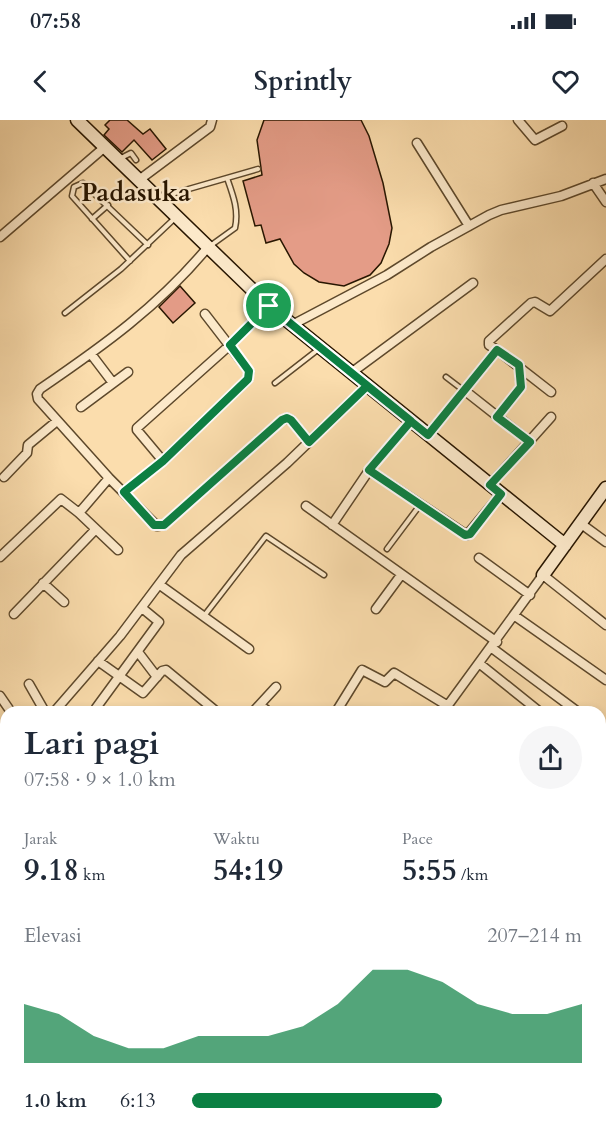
<!DOCTYPE html>
<html lang="id">
<meta charset="utf-8">
<style>
:root{--surface:#fff;--page:#f6f6f7;--text:#1f2937;--muted:#747a83;--accent:#0b8043}
body{margin:0;font-family:Cardo,serif;background:var(--page);color:var(--text);height:100vh;display:flex;flex-direction:column;font-size:22px;white-space:nowrap}
*{box-sizing:border-box;margin:0}
p{font-size:20px;color:var(--muted)}
.icon{flex:none;width:33px;height:33px;fill:none;stroke:currentColor;stroke-width:2;stroke-linecap:round;stroke-linejoin:round}
.map{position:relative;flex:1;overflow:hidden}
.sheet{position:absolute;left:0px;top:586px;width:606px;height:430px;display:flex;flex-direction:column;background:var(--surface);border-radius:18px 18px 0 0;box-shadow:0 3px 9px #0003}
.sheet>*{flex:none}
.pin{position:absolute;display:grid;place-items:center;width:51px;height:51px;color:#fff;margin:-26px;border:3px solid #fff;border-radius:50%;box-shadow:0 2px 6px #0007}
.round{display:grid;place-items:center;flex:none;width:63px;height:63px;border-radius:32px;background:var(--page)}
.overview{display:flex;align-items:center;justify-content:space-between;height:102px;padding:0 24px}
h1{font-size:33px;font-weight:600;line-height:45px}
.figures{display:grid;grid-template-columns:repeat(3,1fr);gap:9px;height:102px;padding:6px 24px}
.figures div{display:grid;align-content:center}
.figures b{font-size:30px;font-weight:600}
.figures small{font-size:16px;font-weight:400}
.figures p{font-size:16px}
.chart{height:168px;padding:12px 24px}
.chart p{display:flex;justify-content:space-between}
.chart svg{width:100%;height:108px;margin-top:6px;fill:var(--accent);opacity:.7}
ul{padding:0 24px;list-style:none;font-size:20px}
li{display:grid;grid-template-columns:96px 72px 1fr;align-items:center;height:45px}
li i{height:15px;border-radius:8px;background:var(--accent)}
.status{display:flex;justify-content:space-between;align-items:center;height:42px;padding:0 30px;background:var(--surface);direction:ltr}
.status svg{height:16px;fill:currentColor}
header{display:flex;justify-content:space-between;align-items:center;height:78px;padding:0 24px;background:var(--surface);font-size:27px;font-weight:600}
.map>svg:first-child{display:block}
.lines{fill:none;stroke-linecap:round;stroke-linejoin:round}
.stream{stroke:#6f7969;stroke-width:3}
.building{fill:#e49c87;stroke:#281600;stroke-width:1.5}
.lane-casing{stroke:#5d482b;stroke-width:7}
.street-casing{stroke:#5d482b;stroke-width:11}
.secondary-casing{stroke:#281600;stroke-width:15}
.primary-casing{stroke:#281600;stroke-width:16}
.lane{stroke:#fce9ca;stroke-width:4}
.street{stroke:#fce9ca;stroke-width:8}
.secondary{stroke:#fce9ca;stroke-width:12}
.primary{stroke:#eebe76;stroke-width:14}
.rail-casing{stroke:#281600;stroke-width:5}
.rail{stroke:#fce9ca;stroke-width:3;stroke-dasharray:9;stroke-linecap:butt}
.route-casing{stroke:#fff;stroke-width:12}
.route{stroke:#0b8043;stroke-width:8}
.labels{text-anchor:middle;stroke-width:5;stroke-linejoin:round;paint-order:stroke}
.quarter-label{font-size:26px;font-weight:bold;fill:#281600;stroke:#fce9ca}
</style>
<div class="status"><b>07:58</b><svg viewBox="0 0 49 12"><path d="M0 12V9h3v3zM5 12V6h3v6zM10 12V3h3v9zM15 12V0h3v12zM26 1h20v11H26zM47 4h2v5h-2z"/></svg></div>
<header><svg class="icon" aria-label="back" viewBox="0 0 24 24"><path d="M15 5l-7 7 7 7"/></svg>Sprintly<svg class="icon" aria-label="heart" viewBox="0 0 24 24"><path d="M12 20l-8-8c-3-5 5-10 8-4 3-6 11-1 8 4z"/></svg></header>
<div class="map">
<svg width="606" height="1016" viewBox="0 0 606 1016">
<rect width="100%" height="100%" fill="#fbddad"/>
<filter id="stains"><feTurbulence type="fractalNoise" baseFrequency=".00333" numOctaves="4"/><feColorMatrix values="0 0 0 0 .2 0 0 0 0 .09 0 0 0 0 .02 0 0 0 .5 -.17"/></filter>
<radialGradient id="worn" r=".72"><stop offset=".6" stop-color="#630" stop-opacity="0"/><stop offset="1" stop-color="#630" stop-opacity=".3"/></radialGradient>
<g class="lines">
<path class="stream" d="M600 904 606 892
M434 1016 437 1011"/>
</g>
<path class="building" d="M110 0H127L143 14 150 9 166 29 152 40 134 20 122 32 104 15 109 9 105 5Z
M264 0H361L369 16 383 63 392 108 389 124 381 143 370 155 344 166 319 162 304 153 294 144 280 119 266 123 261 105 255 106 243 61 262 55 257 20Z
M180 166 195 183 173 203 159 187Z"/>
<g class="lines">
<defs>
<path id="lane" d="M119 39 131 33 136 40
M161 77 258 49
M92 99 108 85
M210 126 235 108C239 90 233 75 227 58
M130 141 72 76 74 67 83 63 148 125
M65 193 121 149 174 99
M446 257 463 270
M275 263 320 228
M387 429 420 385
M204 496 266 416 324 455"/>
<path id="street" d="M518 0 535 20 562 6
M417 23 469 106
M139 60 210 7 212 0
M593 63 606 82
M0 117 106 26
M208 127C159 186 103 226 40 269L37 274 38 279 109 358 157 406 164 405 282 300 287 298 291 300 309 322
M292 205 387 155 431 127 489 95 501 90 561 76 606 59
M497 230 489 225V221L531 183 535 182 550 191 606 139
M91 234 113 263
M351 253 473 163
M464 270 530 322
M81 287 128 252
M497 297 521 267 519 245
M428 315 497 230 551 272
M163 341 137 310V308L230 225 269 186
M369 350 467 415 501 374
M4 357 27 333 28 325 57 301
M490 365 551 297
M124 372 163 341 248 259 249 251 205 194
M306 386 497 522
M79 393 109 358
M580 403 606 422
M332 405 372 346 411 301
M0 437 61 379 79 393 118 430
M479 438 530 475
M43 463 64 482
M160 465 249 529
M376 489 401 455
M14 494 95 410
M515 496 606 560
M492 528 578 592
M138 532 157 557
M98 541 143 573 162 551 166 550 217 592
M480 544 540 592
M29 564 45 592
M0 576 11 592
M261 586 269 592
M96 588 159 502 142 488
M54 592 120 516 181 435 287 343 367 266
M253 592 276 567
M336 592 362 550 385 562 394 553 448 586
M443 592 543 455 606 505
M600 636 606 640
M6 796V795
M600 824 606 818
M0 929 6 921
M0 971 6 976
M0 1001 6 1006
M12 1011 19 1016
M50 1011 56 1016
M308 1011 311 1016
M590 1011 595 1016
M323 1016 327 1011
M605 1016H606"/>
<path id="secondary" d="M77 0 269 186 565 425
M543 455 606 368"/>
<path id="primary" d="M0 727 6 733
M217 1011 220 1016"/>
</defs>
<use href="#lane" class="lane-casing"/>
<use href="#street" class="street-casing"/>
<use href="#secondary" class="secondary-casing"/>
<use href="#primary" class="primary-casing"/>
<use href="#lane" class="lane"/>
<use href="#street" class="street"/>
<use href="#secondary" class="secondary"/>
<use href="#primary" class="primary"/>
<defs>
<path id="rail" d="M0 620 6 629
M274 1011 277 1016"/>
</defs>
<use href="#rail" class="rail-casing"/>
<use href="#rail" class="rail"/>
</g>
<g class="lines">
<defs>
<path id="route" d="M269 186 411 301 369 350 465 415 470 414 501 374 490 365 530 322 497 297 521 267 519 245 497 230 428 315 367 266 309 322 291 300 287 298 282 300 164 405H154L124 372 163 341 248 259 249 251 230 225 269 186"/>
</defs>
<use href="#route" class="route-casing"/>
<use href="#route" class="route"/>
</g>
<g class="labels">
<g class="quarter-label">
<text x="136" y="81">Padasuka</text>
</g>
</g>
<rect width="100%" height="100%" filter="url(#stains)"/>
<rect width="100%" height="100%" fill="url(#worn)"/>
</svg>
<div class="pin" style="left:269px;top:186px;background:#1e9e55"><svg class="icon" aria-label="arrive" viewBox="0 0 24 24"><path d="M6 21V4h12l-3 4 3 4H6"/></svg></div>
<section class="sheet">
<div class="overview"><div><h1>Lari pagi</h1><p>07:58 · 9 × 1.0 km</p></div><a class="round"><svg class="icon" aria-label="share" viewBox="0 0 24 24"><path d="M12 15V3M7 8l5-5 5 5M5 13v7h14v-7"/></svg></a></div>
<div class="figures">
<div><p>Jarak</p><b>9.18<small> km</small></b></div>
<div><p>Waktu</p><b>54:19</b></div>
<div><p>Pace</p><b>5:55<small> /km</small></b></div>
</div>
<div class="chart"><p><span>Elevasi</span>207–214 m</p>
<svg viewBox="0 0 160 44" preserveAspectRatio="none"><path d="M0 44V20L10 24L20 33L30 38L40 38L50 33L60 33L70 33L80 29L90 20L100 6L110 6L120 11L130 20L140 24L150 24L160 20V44z"/></svg>
</div>
<ul>
<li><b>1.0 km</b>6:13<i style="width:64%"></i></li>
</ul>
</section>
</div>
